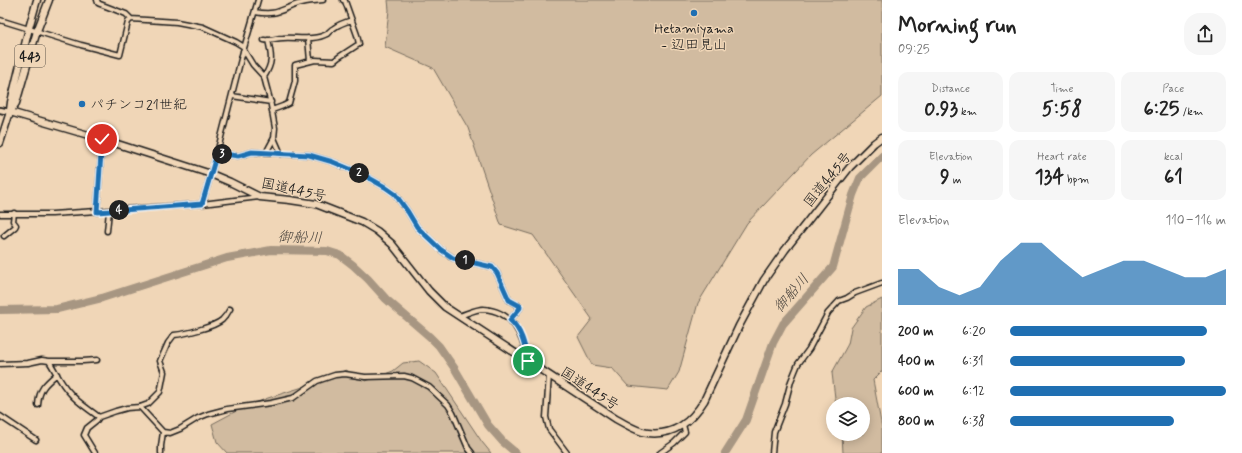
<!DOCTYPE html>
<meta charset="utf-8">
<style>
:root{--surface:#fff;--page:#f6f6f6;--text:#222;--muted:#767676;--accent:#1f6fb2}
body{margin:0;font-family:Mynerve,"Klee One",sans-serif;background:var(--page);color:var(--text);height:100vh;display:flex;flex-direction:column;font-size:15px;white-space:nowrap}
*{box-sizing:border-box;margin:0}
p{font-size:13px;color:var(--muted)}
.icon{flex:none;width:22px;height:22px;fill:none;stroke:currentColor;stroke-width:2;stroke-linecap:round;stroke-linejoin:round}
.map{position:relative;flex:1;overflow:hidden}
.sheet{display:flex;flex-direction:column;background:var(--surface);width:360px}
.sheet>*{flex:none}
.tools{position:absolute;left:826px;top:397px;display:grid;gap:8px}
.tools a{display:grid;place-items:center;width:44px;height:44px;border-radius:50%;background:var(--surface);box-shadow:0 2px 10px #0003;font-size:20px}
.pin{position:absolute;display:grid;place-items:center;width:34px;height:34px;color:#fff;margin:-17px;border:2px solid #fff;border-radius:50%;box-shadow:0 1px 4px #0007}
.km{position:absolute;width:20px;height:20px;margin:-10px;border-radius:50%;background:#222;color:#fff;font-size:11px;line-height:20px;text-align:center}
.round{display:grid;place-items:center;flex:none;width:42px;height:42px;border-radius:16px;background:var(--page)}
.summary{display:flex;align-items:center;justify-content:space-between;height:68px;padding:0 16px}
h1{font-size:22px;font-weight:700;line-height:30px}
.figures{display:grid;grid-template-columns:repeat(3,1fr);gap:6px;height:68px;padding:4px 16px}
.figures div{display:grid;align-content:center;border-radius:10px;background:var(--page);text-align:center}
.figures b{font-size:20px;font-weight:700}
.figures small{font-size:11px;font-weight:400}
.figures p{font-size:11px}
.chart{height:112px;padding:8px 16px}
.chart p{display:flex;justify-content:space-between}
.chart svg{width:100%;height:72px;margin-top:4px;fill:var(--accent);opacity:.7}
ul{padding:0 16px;list-style:none;font-size:13px}
li{display:grid;grid-template-columns:64px 48px 1fr;align-items:center;height:30px}
li i{height:10px;border-radius:5px;background:var(--accent)}
main{display:flex;flex:1;min-height:0}
.map>svg:first-child{display:block}
.green{fill:#d1bba0;stroke:#766c5e}
.lines{fill:none;stroke-linecap:round;stroke-linejoin:round}
.river{stroke:#a79682;stroke-width:8}
.minor-casing{stroke:#1c1c1c;stroke-width:7}
.tertiary-casing{stroke:#1c1c1c;stroke-width:8}
.trunk-casing{stroke:#1c1c1c;stroke-width:9}
.minor{stroke:#f0d6b7;stroke-width:4}
.tertiary{stroke:#f0d6b7;stroke-width:4.5}
.trunk{stroke:#f0d6b7;stroke-width:6}
.route-casing{stroke:#fff;stroke-width:8}
.route{stroke:#1f6fb2;stroke-width:5}
.poi-dot{fill:#1f6fb2;stroke:#f0d6b7;stroke-width:1.5}
.labels{text-anchor:middle;stroke-width:3;stroke-linejoin:round;paint-order:stroke}
.shield{fill:#f0d6b7;stroke:#5c544a;stroke-width:1}
.shield-label{font-size:13px;font-weight:bold;fill:#1c1c1c}
.poi-label{font-size:14px;fill:#1c1c1c;stroke:#f0d6b7}
.street-label{font-size:14px;fill:#1c1c1c;stroke:#f0d6b7}
.water-label{font-size:15px;font-style:italic;fill:#4d4740;stroke:#f0d6b7}
</style>
<main>
<div class="map">
<svg width="882" height="453" viewBox="0 0 882 453">
<rect width="100%" height="100%" fill="#f0d6b7"/>
<filter id="ink" filterUnits="userSpaceOnUse"><feTurbulence type="fractalNoise" baseFrequency=".025" numOctaves="2"/><feDisplacementMap in="SourceGraphic" scale="8" xChannelSelector="R" yChannelSelector="G"/><feConvolveMatrix kernelMatrix="1 2 1 2 8 2 1 2 1" color-interpolation-filters="sRGB"/></filter>
<g filter="url(#ink)">
<path class="green" d="M388 0H882V96L811 155 747 223 698 303 679 372 668 390 628 386 612 368 592 365 578 337 592 319 533 235 501 225 468 128 433 68 385 47 389 10Z
M882 299V371L873 380 882 428V453H843L842 434H863V404H836L835 398 832 373 848 344 851 328 866 307Z
M419 361 436 373 482 442 491 453H227L217 442 212 424 242 408 268 398 303 387 346 370 366 381 393 371 403 363Z"/>
<g class="lines">
<path class="river" d="M0 310 57 309 102 298 227 258 271 250 327 251 340 255 353 265 368 279 386 299 430 337 439 346 455 369 488 425 503 442 516 453
M725 453 746 420 773 343 783 324 833 267 853 195 860 178 882 156"/>
<defs>
<path id="minor" d="M97 0 98 3 100 4 126 14 131 19 177 22 203 27 236 42 244 47
M255 12C276 16 280 10 298 4 306 1 315 1 323 0
M0 20 81 45 120 55 128 22 131 19
M308 38 310 61
M264 40C271 41 276 38 283 38 296 37 314 41 327 34 329 32 331 29 334 28 339 24 345 22 352 20
M243 51 245 52 253 65 264 77 270 100 275 128 274 138 281 154
M264 77C273 63 272 57 268 40
M232 96 271 102
M272 110 283 106 289 103 295 81V65L315 60 334 61 339 57 359 44 357 35 345 1 343 0
M217 153 238 156 252 152 309 155 333 162 362 174 385 187 395 194 408 212 417 227 440 249 453 258 492 267 497 273 509 300 519 306 520 308 510 320
M266 153 274 138
M202 204 217 153 242 55 258 0
M97 212 102 139
M0 214H52L202 204 259 197
M107 231 109 211
M4 236 15 227 16 225 13 221 14 213
M459 316C466 314 476 309 483 309 514 311 522 335 528 361
M49 361H83L97 360
M0 364 28 363 42 360 49 361C56 372 61 384 70 393 78 403 89 409 99 417
M549 375 546 417 549 429 567 453
M38 405C39 389 45 384 57 374
M140 407 163 432 170 433 180 429 198 418 208 414 227 409 271 403 293 398 317 381 335 375 345 374 365 377 404 376 412 378 429 387 448 405 453 413 468 448 472 453
M0 416 36 440
M95 453 84 435 87 428 97 420 99 417 116 411 127 408 140 407 148 404 160 392 161 388 164 372 160 361 168 343 174 335C185 334 214 327 222 320 225 317 228 313 230 309
M161 453V446L163 432
M660 453 674 443 685 432 683 425
M772 453 774 432 785 404 791 381 798 364 809 349 828 313 839 301 847 298 855 293 882 283"/>
<path id="tertiary" d="M0 110 10 112"/>
<path id="trunk" d="M10 110 11 102 29 28 37 0
M10 112 102 139 211 174 230 182 260 197 290 200 316 204 362 222 377 231 392 244 429 291 445 307 616 419C626 424 637 432 648 433 674 436 691 422 704 401L739 326 764 280 785 250 850 167 874 143 882 137
M0 143 10 112 16 103 37 31 49 0"/>
</defs>
<use href="#minor" class="minor-casing"/>
<use href="#tertiary" class="tertiary-casing"/>
<use href="#trunk" class="trunk-casing"/>
<use href="#minor" class="minor"/>
<use href="#tertiary" class="tertiary"/>
<use href="#trunk" class="trunk"/>
</g>
</g>
<g class="lines" filter="url(#ink)">
<defs>
<path id="route" d="M102 139 97 212 202 204 217 153 238 156 252 152 309 155 333 162 362 174 385 187 395 194 408 212 417 227 440 249 453 258 492 267 497 273 509 300 520 306V308L510 320C522 330 525 347 528 361"/>
</defs>
<use href="#route" class="route-casing"/>
<use href="#route" class="route"/>
</g>
<g class="poi-dot">
<circle cx="694" cy="13" r="4"/>
<circle cx="82" cy="104" r="4"/>
</g>
<g class="labels">
<rect class="shield" x="15" y="45" width="30" height="22" rx="3"/>
<g class="shield-label">
<text x="30" y="61">443</text>
</g>
<g class="poi-label">
<text x="694" y="33">Hetamiyama<tspan x="694" dy="16">- 辺田見山</tspan></text>
<text x="90" y="109" text-anchor="start">パチンコ21世紀</text>
</g>
<g class="street-label">
<text transform="translate(827 179) rotate(-51)" y="5">国道445号</text>
<text transform="translate(294 189) rotate(12)" y="5">国道445号</text>
<text transform="translate(590 388) rotate(33)" y="5">国道445号</text>
</g>
<g class="water-label">
<text transform="translate(300 237) rotate(2)" y="5">御船川</text>
<text transform="translate(791 293) rotate(-49)" y="5">御船川</text>
</g>
</g>
</svg>
<div class="tools">
<a><svg class="icon" aria-label="layers" viewBox="0 0 24 24"><path d="M12 4l9 5-9 5-9-5zM3 14l9 5 9-5"/></svg></a>
</div>
<div class="pin" style="left:528px;top:361px;background:#1e9e55"><svg class="icon" aria-label="arrive" viewBox="0 0 24 24"><path d="M6 21V4h12l-3 4 3 4H6"/></svg></div>
<div class="pin" style="left:102px;top:139px;background:#d93025"><svg class="icon" aria-label="check" viewBox="0 0 24 24"><path d="M5 12l5 5 9-10"/></svg></div>
<b class="km" style="left:465px;top:260px">1</b>
<b class="km" style="left:359px;top:173px">2</b>
<b class="km" style="left:222px;top:154px">3</b>
<b class="km" style="left:119px;top:210px">4</b>
</div>
<section class="sheet">
<div class="summary"><div><h1>Morning run</h1><p>09:25</p></div><a class="round"><svg class="icon" aria-label="share" viewBox="0 0 24 24"><path d="M12 15V3M7 8l5-5 5 5M5 13v7h14v-7"/></svg></a></div>
<div class="figures">
<div><p>Distance</p><b>0.93<small> km</small></b></div>
<div><p>Time</p><b>5:58</b></div>
<div><p>Pace</p><b>6:25<small> /km</small></b></div>
</div>
<div class="figures">
<div><p>Elevation</p><b>9<small> m</small></b></div>
<div><p>Heart rate</p><b>134<small> bpm</small></b></div>
<div><p>kcal</p><b>61</b></div>
</div>
<div class="chart"><p><span>Elevation</span>110–116 m</p>
<svg viewBox="0 0 160 44" preserveAspectRatio="none"><path d="M0 44V22L10 22L20 33L30 38L40 33L50 17L60 6L70 6L80 17L90 27L100 22L110 17L120 17L130 22L140 27L150 27L160 22V44z"/></svg>
</div>
<ul>
<li><b>200 m</b>6:20<i style="width:91%"></i></li>
<li><b>400 m</b>6:31<i style="width:81%"></i></li>
<li><b>600 m</b>6:12<i style="width:100%"></i></li>
<li><b>800 m</b>6:38<i style="width:76%"></i></li>
</ul>
</section>
</main>
